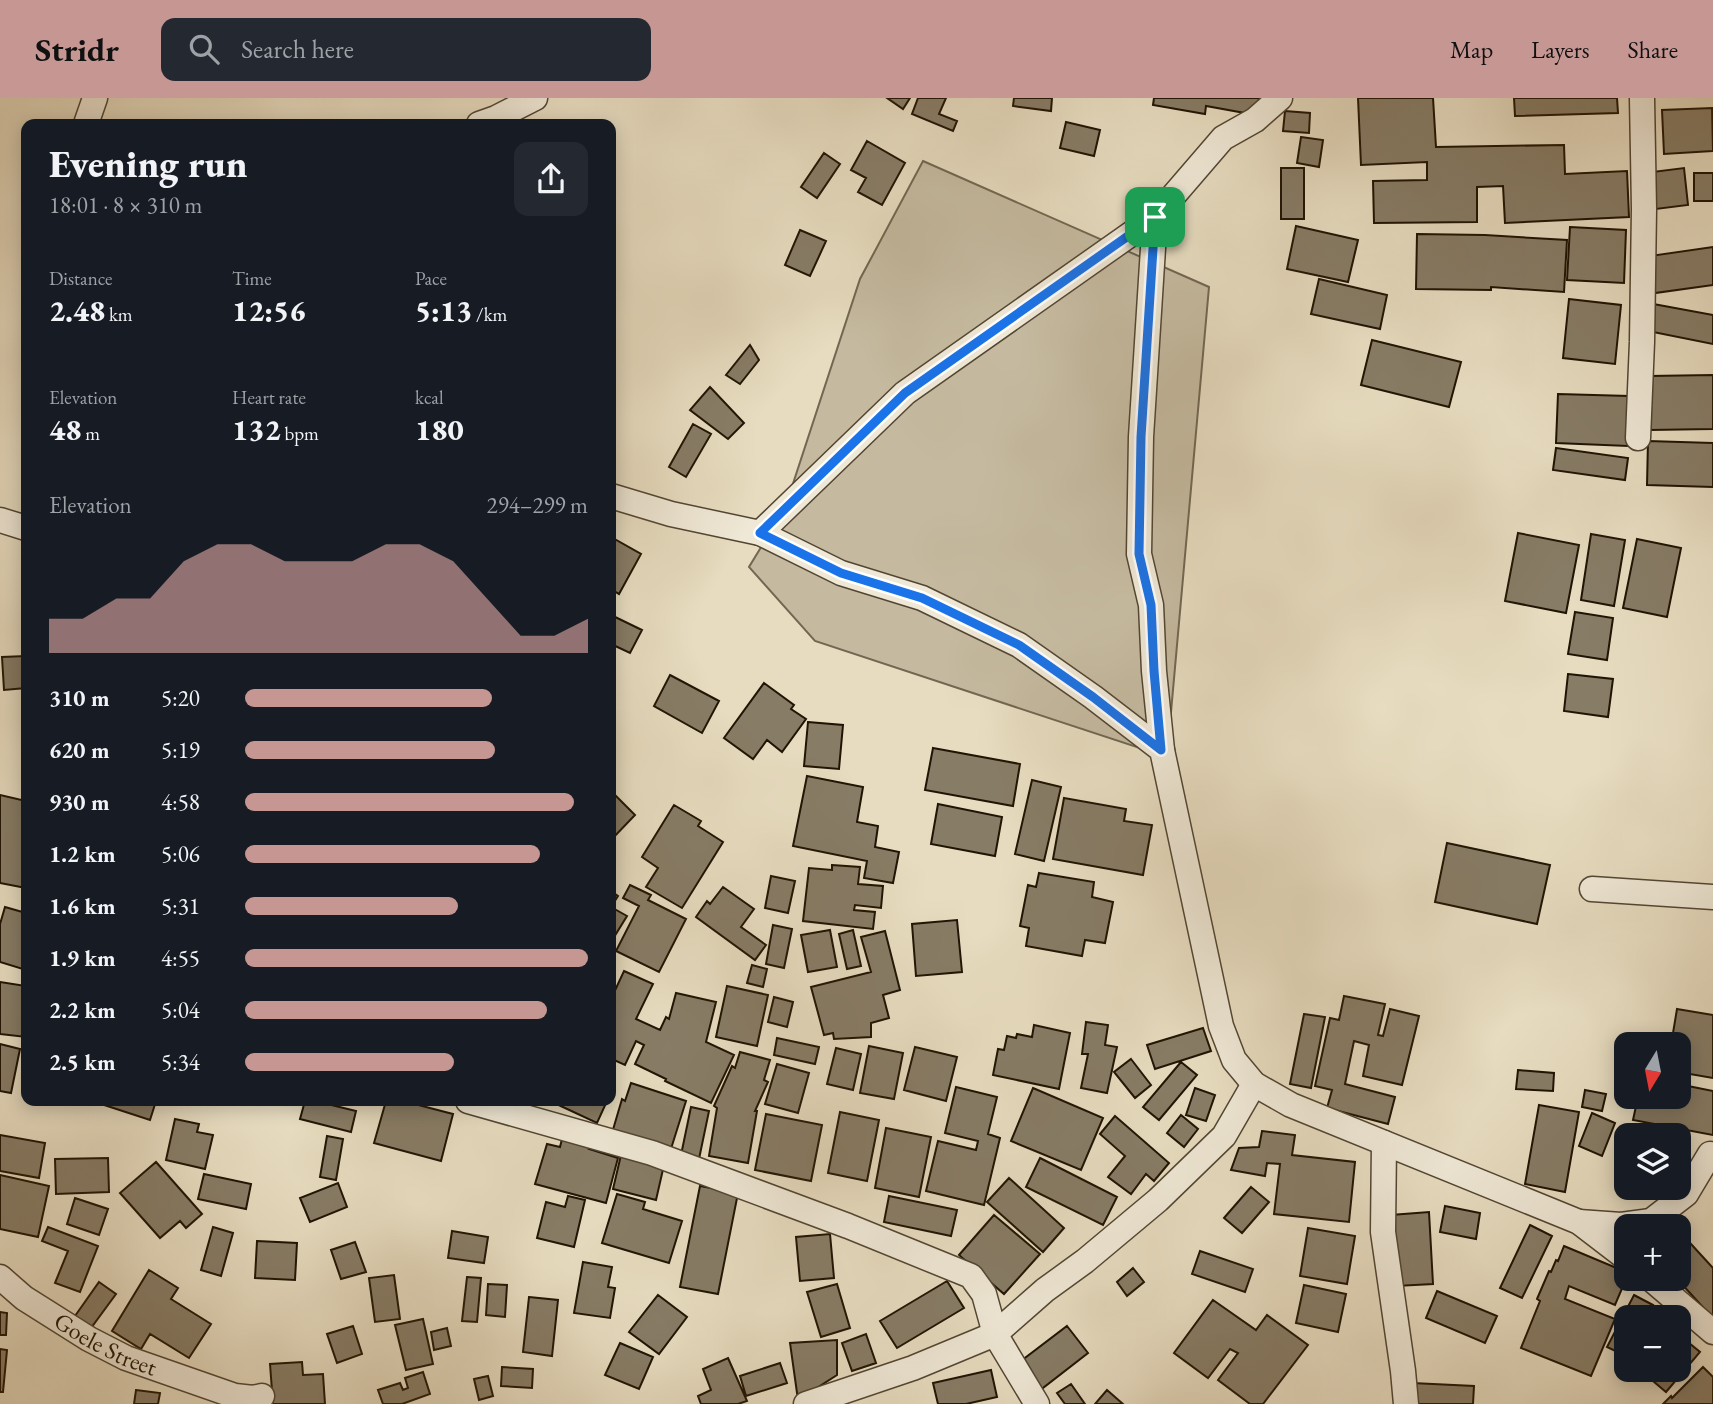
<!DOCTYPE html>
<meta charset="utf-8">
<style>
:root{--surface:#171b24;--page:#242831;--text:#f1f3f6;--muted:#9ea1a6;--accent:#c59692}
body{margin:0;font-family:"EB Garamond",serif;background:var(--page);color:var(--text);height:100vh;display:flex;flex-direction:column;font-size:26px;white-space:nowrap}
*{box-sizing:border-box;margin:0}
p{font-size:23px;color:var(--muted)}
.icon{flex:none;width:38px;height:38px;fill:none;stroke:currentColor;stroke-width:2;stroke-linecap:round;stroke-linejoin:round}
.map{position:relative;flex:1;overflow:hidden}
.side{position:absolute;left:21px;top:21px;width:595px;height:987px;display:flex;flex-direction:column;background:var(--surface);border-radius:14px;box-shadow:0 4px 18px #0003}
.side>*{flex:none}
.needle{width:46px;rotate:190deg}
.tools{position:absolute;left:1614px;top:934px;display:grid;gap:14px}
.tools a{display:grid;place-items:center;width:77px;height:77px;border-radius:14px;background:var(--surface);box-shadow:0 4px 18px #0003;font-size:35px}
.pin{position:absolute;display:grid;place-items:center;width:60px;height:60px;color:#fff;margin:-30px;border-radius:14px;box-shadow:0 4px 10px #0006}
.round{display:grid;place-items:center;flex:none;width:74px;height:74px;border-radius:14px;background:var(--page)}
.overview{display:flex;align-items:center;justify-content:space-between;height:119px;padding:0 28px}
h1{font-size:38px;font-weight:800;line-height:52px}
.metrics{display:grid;grid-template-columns:repeat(3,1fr);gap:10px;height:119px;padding:7px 28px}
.metrics div{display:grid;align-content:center}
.metrics b{font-size:30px;font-weight:800}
.metrics small{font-size:19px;font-weight:400}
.metrics p{font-size:19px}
.chart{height:196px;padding:14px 28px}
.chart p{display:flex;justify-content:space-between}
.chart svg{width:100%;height:126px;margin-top:7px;fill:var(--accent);opacity:.7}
ul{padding:0 28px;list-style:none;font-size:23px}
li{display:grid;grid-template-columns:112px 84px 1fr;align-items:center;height:52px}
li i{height:18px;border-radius:9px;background:var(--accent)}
header{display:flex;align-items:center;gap:42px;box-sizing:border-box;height:98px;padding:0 35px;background:var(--accent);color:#111}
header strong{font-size:33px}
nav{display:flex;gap:38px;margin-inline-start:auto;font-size:24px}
.search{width:490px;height:63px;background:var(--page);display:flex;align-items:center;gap:18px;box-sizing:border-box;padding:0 24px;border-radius:14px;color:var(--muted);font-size:26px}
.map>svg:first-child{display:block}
.green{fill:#c5baa0;stroke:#726752;stroke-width:2}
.building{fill:#877c66;stroke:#201404;stroke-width:2}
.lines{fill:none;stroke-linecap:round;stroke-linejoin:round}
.street-casing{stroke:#524633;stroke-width:27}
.street{stroke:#efe8d6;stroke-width:24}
.route-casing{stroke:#fff;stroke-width:14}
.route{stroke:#1a73e8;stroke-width:9}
.labels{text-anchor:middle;stroke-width:5;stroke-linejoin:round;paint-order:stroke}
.street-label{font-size:24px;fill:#201404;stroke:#efe8d6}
</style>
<header>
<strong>Stridr</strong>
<div class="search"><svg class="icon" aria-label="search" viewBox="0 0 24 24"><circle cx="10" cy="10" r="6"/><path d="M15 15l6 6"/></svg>Search here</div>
<nav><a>Map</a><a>Layers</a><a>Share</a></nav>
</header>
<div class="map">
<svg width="1713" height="1306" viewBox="0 0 1713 1306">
<rect width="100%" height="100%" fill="#e7dcc0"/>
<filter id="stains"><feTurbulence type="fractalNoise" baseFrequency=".00286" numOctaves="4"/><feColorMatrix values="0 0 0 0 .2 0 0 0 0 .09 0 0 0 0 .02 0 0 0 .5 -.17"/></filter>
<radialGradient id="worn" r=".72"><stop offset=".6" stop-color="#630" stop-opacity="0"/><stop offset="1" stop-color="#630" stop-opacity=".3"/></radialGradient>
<path class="green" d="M923 63 1209 189 1167 659 815 543 749 469 785 410 860 181Z"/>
<path class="building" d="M887 0H910L903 11Z
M918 0H946L939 16 957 23 953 33 912 16Z
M1014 0H1052L1051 13 1013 8Z
M1154 0H1259L1256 17 1206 8 1205 16 1153 7Z
M1358 0H1433L1436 49 1564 47 1565 76 1627 73 1629 119 1505 125 1503 88 1477 89V124L1374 125 1373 83 1427 82V64L1361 67Z
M1514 0H1617L1618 15 1515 18Z
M1712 10 1713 53 1664 56 1662 12Z
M1285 13 1310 15 1309 35 1283 33Z
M1066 24 1100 32 1094 58 1060 50Z
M1301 39 1323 42 1319 69 1297 65Z
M867 43 905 65 882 107 858 94 866 80 851 72Z
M824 55 840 66 817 100 801 89Z
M1281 70H1304V121H1281Z
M1684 70 1688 107 1648 112 1644 75Z
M1694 75H1713V103H1694Z
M1296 128 1358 142 1348 184 1287 171Z
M1570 129 1626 132 1624 185 1567 182Z
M800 132 826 143 810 178 785 167Z
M1417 136 1485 137 1567 142 1564 194 1491 189V192L1416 191Z
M1713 149V187L1655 195 1650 158Z
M1319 181 1387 197 1380 231 1311 216Z
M1569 201 1621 207 1615 266 1563 260Z
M1648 205 1713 217V246L1643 232Z
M1372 242 1461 264 1449 309 1361 287Z
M750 247 759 262 740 286 726 277Z
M1713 277V331L1650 332 1649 278Z
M710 289 744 325 728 341 690 312Z
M1558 296 1629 298 1628 348 1556 345Z
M693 326 711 336 686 379 669 369Z
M1648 343 1713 345V389L1647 387Z
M1556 350 1628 360 1625 382 1553 372Z
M1518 435 1579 447 1566 515 1505 503Z
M1591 436 1625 442 1614 508 1581 502Z
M611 439 641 456 619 496 611 491Z
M1637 441 1681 450 1667 519 1623 510Z
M1575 514 1613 520 1607 562 1568 556Z
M611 517 642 532 630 555 611 546Z
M26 558V590L4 592 2 559Z
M1568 576 1613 581 1608 619 1564 613Z
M670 577 719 603 702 635 654 608Z
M764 585 794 607 791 611 806 621 782 654 767 642 753 661 724 640Z
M808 624 843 627 839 671 804 668Z
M933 650 1020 666 1013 708 925 692Z
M807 678 863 689 857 724 878 728 875 749 899 754 893 785 864 780 867 763 793 748Z
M1032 682 1061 689 1044 763 1015 756Z
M611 693 635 717 611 742Z
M0 697 26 703V790L0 785Z
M1064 700 1126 711 1124 723 1152 727 1143 777 1053 761Z
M938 706 1002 719 995 758 931 746Z
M674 707 701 723 698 728 723 744 682 810 646 789 658 770 642 759Z
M1447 745 1550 767 1537 826 1435 804Z
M832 767 860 769 858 786 883 788 881 810 855 807 854 812 875 814 873 831 803 823 809 770 832 772Z
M1039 775 1094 784 1092 799 1113 804 1105 845 1085 842 1082 858 1026 848 1029 830 1020 828 1028 787 1036 789Z
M771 778 795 783 788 815 765 810Z
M630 787 651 797 648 802 686 821 659 874 616 853 639 808 623 800Z
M723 789 754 811 741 829 766 847 755 862 696 819 707 803 710 806Z
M611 793 618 798 611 809 627 818 611 844Z
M5 809 26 815V872L0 864V826Z
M957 822 962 874 916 878 912 826Z
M773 827 792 831 784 870 766 866Z
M830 832 837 869 808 874 801 837Z
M853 832 861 868 847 871 839 836Z
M885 833 900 892 883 897 889 920 871 925V939L834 941 833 935 824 937 811 889 871 874 861 839Z
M752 867 767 871 763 889 747 885Z
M624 873 653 886 636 921 660 932 666 919 669 921 676 895 716 904 706 944 734 957 711 1005 665 983 666 981 635 966 644 947 636 943 625 967 612 961 611 963V901Z
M0 884 26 888V939L0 936Z
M727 888 768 897 757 948 716 939Z
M1344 898 1385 906 1378 937 1383 938 1390 911 1419 918 1402 987 1363 978 1369 947 1354 943 1345 986 1395 999 1388 1026 1327 1010 1332 992 1315 988 1330 920 1339 922Z
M774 899 793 904 787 929 768 924Z
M1677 911 1713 917V980L1678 974V947H1671Z
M1304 916 1325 919 1311 990 1290 986Z
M1086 924 1108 927 1105 947 1117 949 1107 995 1081 990 1088 956H1082Z
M1034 927 1070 935 1059 991 993 977 998 951 1004 952 1007 938 1016 940 1017 936 1032 939Z
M1203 930 1211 953 1155 971 1147 947Z
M777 940 819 949 815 966 774 957Z
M0 946 20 951 11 995 0 993Z
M869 948 903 955 894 1001 860 995Z
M915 949 957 959 946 1003 904 992Z
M836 950 861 956 853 992 827 986Z
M740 954 770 962 764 982 768 984 755 1013H757L748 1065 709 1058 717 1010 714 1008 732 968 735 970Z
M1131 961 1151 987 1135 1000 1114 974Z
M1181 964 1197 977 1159 1022 1143 1009Z
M777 966 809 975 798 1015 765 1006Z
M1518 972 1554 975 1553 993 1516 991Z
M631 985 686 1003 670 1054 612 1035 622 1001 625 1003Z
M1678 986 1713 993V1037L1633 1022 1638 999H1678Z
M956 989 997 999 988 1036 1000 1040 984 1107 926 1093 938 1043 976 1052 978 1043 945 1035Z
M1033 990 1103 1020 1081 1072 1011 1043Z
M1195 990 1215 997 1206 1023 1186 1017Z
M1585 992 1606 996 1602 1013 1582 1009Z
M96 1003H156L150 1022 95 1004Z
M305 1003H315L356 1013 351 1034 300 1021Z
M386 1003H403L453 1016 441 1063 374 1045Z
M550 1003H607L597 1025Z
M1539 1007 1579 1014 1565 1094 1525 1086Z
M691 1009 709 1013 699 1061 681 1057Z
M840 1014 879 1022 867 1083 828 1075Z
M1592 1015 1615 1025 1602 1058 1579 1048Z
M766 1016 822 1027 811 1083 755 1072Z
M1181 1017 1198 1031 1184 1049 1167 1035Z
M1115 1018 1169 1065 1154 1083 1146 1076 1131 1096 1108 1079 1125 1058 1100 1036Z
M175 1021 199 1026 197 1034 213 1037 205 1071 166 1062Z
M886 1030 931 1039 919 1099 875 1090Z
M1262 1033 1295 1037 1292 1057 1355 1064 1349 1124 1274 1116 1280 1066 1267 1065 1265 1078 1231 1072 1239 1050 1259 1049Z
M0 1037 45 1045 39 1080 0 1073Z
M563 1037 593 1045 589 1051 618 1060 606 1105 535 1086 547 1046 560 1049Z
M327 1038 343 1041 336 1082 320 1079Z
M621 1057 664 1067 656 1102 613 1091Z
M108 1060 109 1094 56 1096 55 1061Z
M1040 1060 1117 1099 1103 1127 1026 1089Z
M156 1064 202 1116 186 1130 180 1123 160 1140 120 1095Z
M204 1076 251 1086 246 1111 198 1101Z
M0 1077 49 1088 38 1139 0 1131Z
M1009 1080 1064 1130 1043 1154 987 1104Z
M338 1085 347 1109 310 1124 300 1100Z
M700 1088 738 1095 718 1196 680 1189Z
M1251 1089 1269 1104 1242 1135 1224 1120Z
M617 1096 645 1104 643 1111 682 1123 669 1165 602 1145Z
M568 1098 585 1102 574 1149 537 1140 546 1104 565 1109Z
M889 1098 957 1112 951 1138 884 1124Z
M75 1100 108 1111 99 1137 67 1126Z
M1445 1108 1480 1115 1476 1141 1440 1134Z
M1429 1114 1433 1186 1396 1188 1391 1117Z
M994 1117 1040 1156 1004 1196 959 1157Z
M1530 1127 1552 1138 1522 1200 1500 1190Z
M48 1129 98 1148 80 1194 55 1185 68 1153 42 1143Z
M213 1129 233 1135 221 1178 201 1172Z
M1308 1130 1355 1138 1347 1186 1300 1178Z
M452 1133 488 1139 484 1165 448 1160Z
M1680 1134 1713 1170V1220L1677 1181H1678V1136Z
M830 1136 834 1180 800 1183 796 1139Z
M257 1143 297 1145 295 1182 255 1180Z
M355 1144 366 1174 341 1181 331 1152Z
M1564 1148 1626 1174V1181L1615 1207 1569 1188 1565 1201 1615 1221 1591 1278 1521 1250 1540 1203 1537 1201 1549 1173 1551 1174 1556 1162 1558 1163Z
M1200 1153 1253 1171 1245 1194 1192 1176Z
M583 1164 612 1169 608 1189 615 1190 610 1220 574 1215Z
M1133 1170 1144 1184 1127 1198 1117 1184Z
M149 1172 178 1190 171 1201 211 1226 189 1260 150 1236 141 1251 112 1233Z
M394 1177 400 1221 375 1224 369 1180Z
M467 1179 481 1180 477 1224 462 1223Z
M947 1183 964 1210 897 1250 880 1223Z
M99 1184 116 1196 91 1230 75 1218Z
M488 1186 507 1187 505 1219 486 1217Z
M837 1186 850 1230 821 1239 807 1194Z
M1304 1187 1346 1196 1338 1234 1296 1225Z
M1437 1193 1497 1218 1485 1245 1426 1220Z
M658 1197 687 1219 659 1256 629 1234Z
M1634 1197 1653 1207 1646 1220H1626V1258L1607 1249Z
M529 1199 558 1202 552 1258 523 1254Z
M1213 1202 1256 1232 1267 1217 1308 1247 1263 1306H1250L1218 1282 1238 1255 1230 1251 1208 1280 1174 1255Z
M0 1214 7 1215 6 1237H0Z
M423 1221 433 1266 406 1272 395 1227Z
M353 1228 362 1256 337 1265 327 1236Z
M1067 1228 1088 1255 1039 1293 1017 1266Z
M447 1230 451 1248 434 1252 431 1234Z
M866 1236 876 1265 852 1273 842 1245Z
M1678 1236 1700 1254 1666 1294 1640 1272H1678Z
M837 1242V1277L798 1302 790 1245Z
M620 1245 653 1259 639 1291 605 1277Z
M0 1251 7 1252 3 1294H0Z
M728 1260 747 1303 738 1306H701L698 1298 711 1292 703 1271Z
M302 1264 303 1277 323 1276 325 1306H273L270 1266Z
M780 1265 787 1285 746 1298 740 1278Z
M502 1269 533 1271 532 1290 501 1288Z
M1703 1269 1713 1279V1306H1663L1671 1298 1672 1300Z
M991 1272 997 1299 966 1306H938L933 1285Z
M423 1274 430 1296 402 1306H383L378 1292 400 1285 403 1292 408 1290 405 1280Z
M488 1278 493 1298 479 1302 474 1281Z
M1412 1285 1474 1288 1473 1306H1411Z
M1071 1286 1085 1306H1065L1057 1295Z
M136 1292 160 1295 158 1306H134Z
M1107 1292 1123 1306H1095Z"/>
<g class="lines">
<defs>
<g id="street">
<path d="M86 26 95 0"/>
<path d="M479 26 496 20 535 0"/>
<path d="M1155 119 1141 339 1139 456 1151 507 1154 573 1162 652"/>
<path d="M1638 340 1642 244 1644 111 1642 0"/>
<path d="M611 398 671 416 760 435 841 475 922 500 1019 547 1093 599 1162 652 1221 928 1234 962 1254 986 1291 1007 1579 1124 1626 1160"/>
<path d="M0 422 26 430"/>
<path d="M760 435 905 295 1155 119 1223 40 1255 22 1280 0"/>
<path d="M1592 791 1713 799"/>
<path d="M468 1003 652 1055 848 1128 971 1178 984 1196 995 1236 1037 1306"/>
<path d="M1384 1045 1383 1134 1403 1273 1406 1306"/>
<path d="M1579 1124 1621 1127 1651 1123 1686 1096 1710 1056"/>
<path id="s1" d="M0 1179 24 1200 89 1241 126 1260 235 1298 253 1300 262 1298"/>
<path d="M1651 1181 1713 1234"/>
<path d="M806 1306 913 1270 995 1236 1045 1192 1085 1163 1158 1102 1224 1038 1254 986"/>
</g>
</defs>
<use href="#street" class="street-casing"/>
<use href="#street" class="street"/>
</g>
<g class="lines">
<defs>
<path id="route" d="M1155 119 1141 339 1139 456 1151 507 1154 573 1161 652 1093 599 1019 547 922 500 841 475 760 435 905 295Z"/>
</defs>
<use href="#route" class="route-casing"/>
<use href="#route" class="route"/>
</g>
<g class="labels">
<g class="street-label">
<text dy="8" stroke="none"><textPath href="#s1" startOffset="126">Goele Street</textPath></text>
</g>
</g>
<rect width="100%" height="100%" filter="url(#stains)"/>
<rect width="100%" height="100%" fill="url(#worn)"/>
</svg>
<div class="tools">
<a><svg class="needle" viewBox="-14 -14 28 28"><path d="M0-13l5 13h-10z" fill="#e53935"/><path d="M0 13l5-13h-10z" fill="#9ea1a6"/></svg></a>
<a><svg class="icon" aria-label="layers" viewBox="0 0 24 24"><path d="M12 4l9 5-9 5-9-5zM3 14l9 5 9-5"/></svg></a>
<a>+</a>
<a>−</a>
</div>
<div class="pin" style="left:1155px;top:119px;background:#1e9e55"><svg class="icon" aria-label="arrive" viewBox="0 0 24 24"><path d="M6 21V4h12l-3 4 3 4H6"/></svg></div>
<section class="side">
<div class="overview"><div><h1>Evening run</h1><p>18:01 · 8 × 310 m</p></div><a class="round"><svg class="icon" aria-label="share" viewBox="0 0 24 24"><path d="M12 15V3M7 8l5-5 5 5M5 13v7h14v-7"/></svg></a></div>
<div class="metrics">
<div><p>Distance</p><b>2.48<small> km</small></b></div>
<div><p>Time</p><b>12:56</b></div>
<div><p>Pace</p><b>5:13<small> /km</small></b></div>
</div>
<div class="metrics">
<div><p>Elevation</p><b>48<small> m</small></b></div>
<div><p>Heart rate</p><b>132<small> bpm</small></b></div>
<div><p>kcal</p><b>180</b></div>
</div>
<div class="chart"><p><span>Elevation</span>294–299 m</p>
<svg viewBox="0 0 160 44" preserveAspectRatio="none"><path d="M0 44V32L10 32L20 25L30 25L40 12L50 6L60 6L70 12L80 12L90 12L100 6L110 6L120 12L130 25L140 38L150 38L160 32V44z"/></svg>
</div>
<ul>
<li><b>310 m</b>5:20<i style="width:72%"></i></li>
<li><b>620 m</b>5:19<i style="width:73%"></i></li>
<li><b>930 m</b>4:58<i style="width:96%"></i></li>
<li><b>1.2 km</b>5:06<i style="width:86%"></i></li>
<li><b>1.6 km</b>5:31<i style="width:62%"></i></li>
<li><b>1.9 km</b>4:55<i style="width:100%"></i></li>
<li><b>2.2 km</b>5:04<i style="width:88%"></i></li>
<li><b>2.5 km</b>5:34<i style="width:61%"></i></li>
</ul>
</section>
</div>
